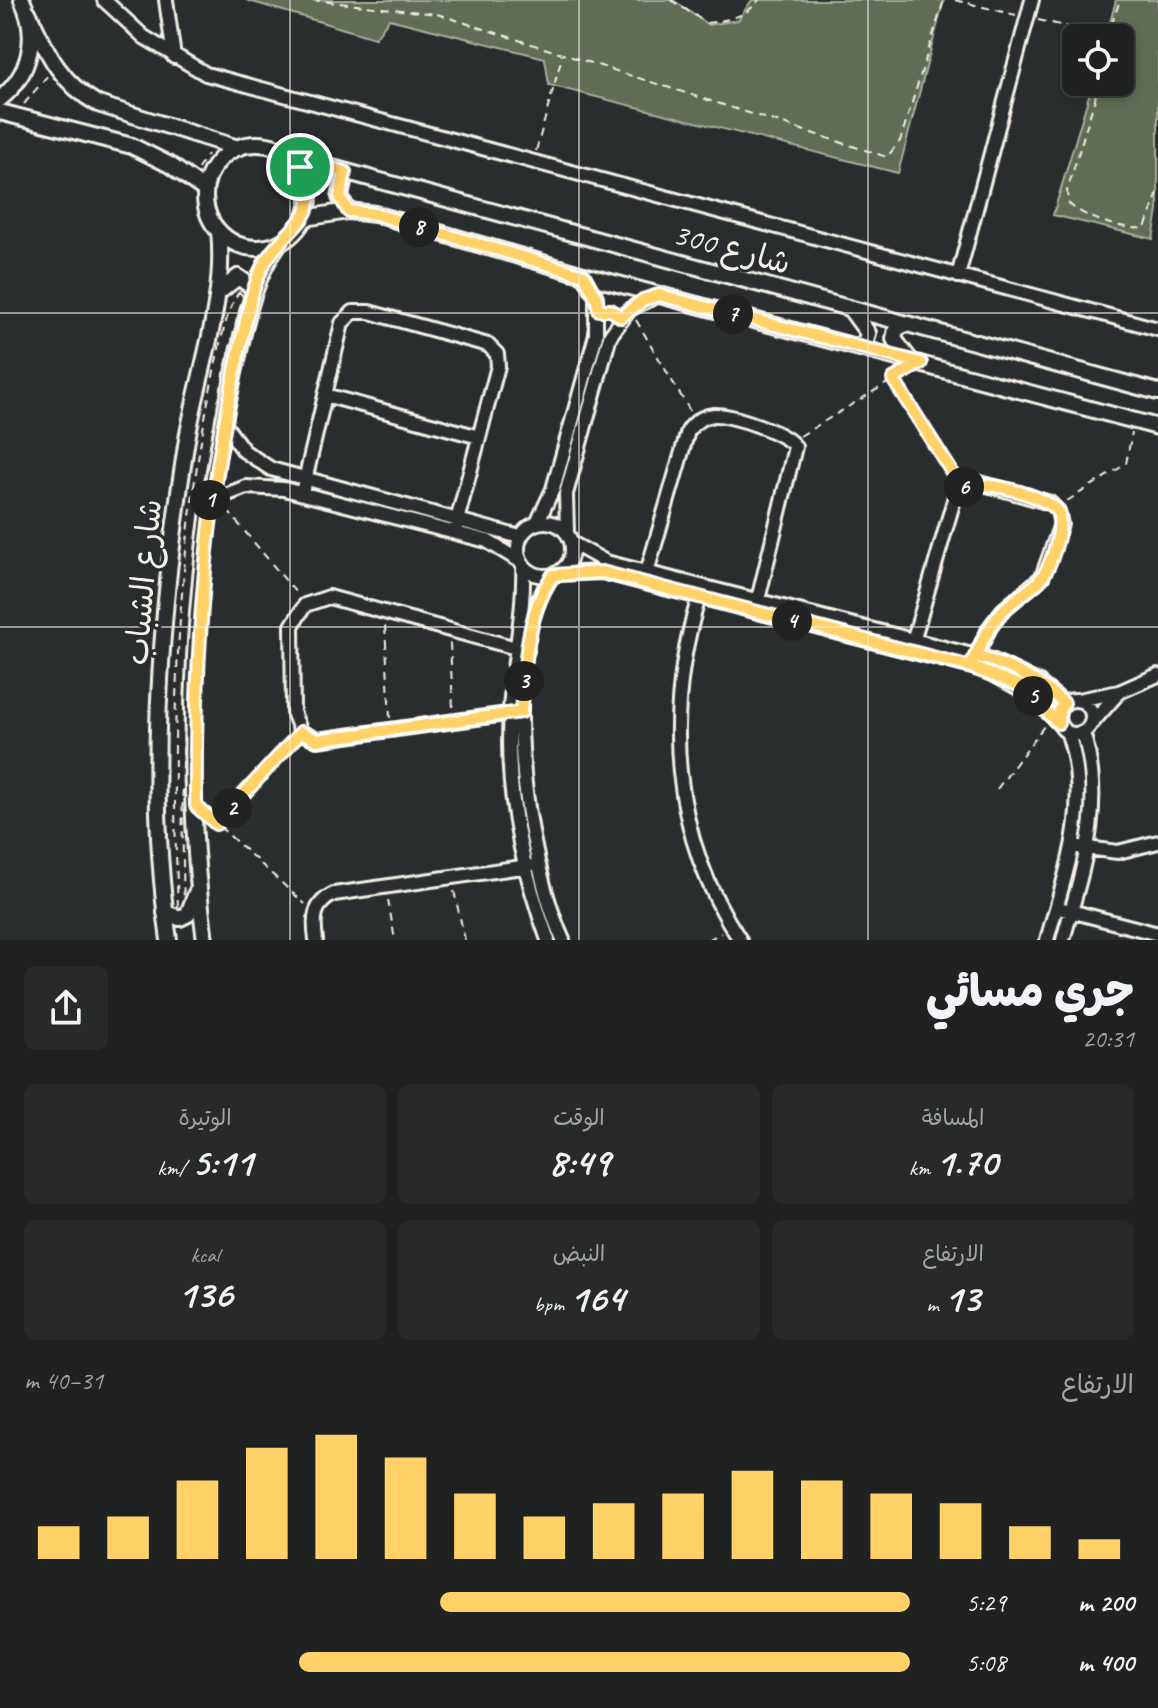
<!DOCTYPE html>
<html lang="ar">
<meta charset="utf-8">
<style>
:root{--surface:#202222;--page:#282a2a;--text:#f1f3f6;--muted:#a2a4a5;--line:#3d3f40;--accent:#ffd166}
body{margin:0;font-family:Caveat,"Playpen Sans Arabic",sans-serif;background:var(--page);color:var(--text);direction:rtl;height:100vh;display:flex;flex-direction:column;font-size:30px;white-space:nowrap}
*{box-sizing:border-box;margin:0}
p{font-size:26px;color:var(--muted)}
.icon{flex:none;width:44px;height:44px;fill:none;stroke:currentColor;stroke-width:2;stroke-linecap:round;stroke-linejoin:round}
.map{position:relative;height:940px;overflow:hidden;direction:ltr}
.side{display:flex;flex-direction:column;background:var(--surface);flex:1}
.side>*{flex:none}
.tools{position:absolute;left:1062px;top:24px;display:grid;gap:16px}
.tools a{display:grid;place-items:center;width:72px;height:72px;border-radius:12px;background:var(--surface);box-shadow:0 4px 12px #0003,0 0 0 2px var(--line);font-size:40px}
.pin{position:absolute;display:grid;place-items:center;width:68px;height:68px;color:#fff;margin:-34px;border:4px solid #fff;border-radius:50%;box-shadow:0 2px 8px #0007}
.km{position:absolute;width:40px;height:40px;margin:-20px;border-radius:50%;background:#222;color:#fff;font-size:22px;line-height:40px;text-align:center}
.round{display:grid;place-items:center;flex:none;width:84px;height:84px;border-radius:12px;background:var(--page)}
.summary{display:flex;align-items:center;justify-content:space-between;height:136px;padding:0 24px}
h1{font-size:44px;font-weight:800;line-height:60px}
.figures{display:grid;grid-template-columns:repeat(3,1fr);gap:12px;height:136px;padding:8px 24px}
.figures div{display:grid;align-content:center;border-radius:12px;background:var(--page);text-align:center}
.figures b{font-size:40px;font-weight:800}
.figures small{font-size:22px;font-weight:400}
.figures p{font-size:22px}
.chart{height:224px;padding:16px 24px}
.chart p{display:flex;justify-content:space-between}
.chart svg{width:100%;height:144px;margin-top:8px;stroke:var(--accent);stroke-width:6}
ul{padding:0 24px;list-style:none;font-size:26px}
li{display:grid;grid-template-columns:128px 96px 1fr;align-items:center;height:60px}
li i{height:20px;border-radius:10px;background:var(--accent)}
.map>svg:first-child{display:block}
.green{fill:#606c53;stroke:#aaae9e;stroke-width:2}
.lines{fill:none;stroke-linecap:round;stroke-linejoin:round}
.minor-casing{stroke:#f4f1e8;stroke-width:18}
.tertiary-casing{stroke:#f4f1e8;stroke-width:20}
.path{stroke:#f4f1e8;stroke-width:2;stroke-dasharray:8 6;stroke-linecap:butt}
.minor{stroke:#2a2d2e;stroke-width:12}
.tertiary{stroke:#2a2d2e;stroke-width:14}
.route-casing{stroke:#fff;stroke-width:16}
.route{stroke:#ffd166;stroke-width:10}
.grid{fill:none;stroke:#f4f1e8;stroke-width:2;stroke-opacity:0.55}
.labels{text-anchor:middle;stroke-width:6;stroke-linejoin:round;paint-order:stroke}
.street-label{font-size:32px;fill:#f4f1e8;stroke:#2a2d2e}
</style>
<div class="map">
<svg width="1158" height="940" viewBox="0 0 1158 940">
<rect width="100%" height="100%" fill="#2a2d2e"/>
<filter id="ink" filterUnits="userSpaceOnUse"><feTurbulence type="fractalNoise" baseFrequency=".0125" numOctaves="2"/><feDisplacementMap in="SourceGraphic" scale="16" xChannelSelector="R" yChannelSelector="G"/><feConvolveMatrix kernelMatrix="1 2 1 2 8 2 1 2 1" color-interpolation-filters="sRGB"/></filter>
<g filter="url(#ink)">
<path class="green" d="M246 0H673L708 25 738 20 752 0H944L898 173 549 85 545 58 389 19 375 38Z
M1116 0H1158V211L1153 239 1053 215 1093 82H1120V38H1106Z"/>
<g class="lines">
<defs>
<path id="minor" d="M104 0 144 37 206 74 1158 329
M166 0 174 57
M958 276 1032 0
M325 395 479 437
M223 423 244 451 271 469 520 537
M302 493 342 323 353 312H369L488 345 497 354 498 366 454 532
M210 501 246 487 284 489 487 541 520 561
M518 549a27 27 0 1 1 54 0a27 27 0 1 1-54 0Z
M537 523 553 489 596 335V297L584 275
M567 532 566 494 610 336 630 309 659 295
M572 543 606 562 992 660 1038 682 1064 703
M523 565C525 614 512 663 510 712 505 789 521 867 548 940
M554 574 602 572 988 671 1034 697 1058 723
M553 575C496 653 525 856 563 940
M645 579 688 431C694 422 703 416 714 415 730 414 788 433 795 447L756 608
M699 597C663 714 671 836 740 940
M912 645 956 493 977 482 1050 503 1058 511 1061 524 1042 577 1003 610 990 627 972 664
M1058 717a17 17 0 1 1 34 0a17 17 0 1 1-34 0Z
M1078 700 1119 692 1158 675
M521 712 317 740 301 732 293 712 292 626 305 605 329 597 527 651
M1092 723 1119 692
M1079 847 1118 852 1158 842
M1063 909 1158 934
M316 940C313 919 313 904 334 894L529 866
M1047 940C1066 871 1092 805 1068 734
M1063 940C1082 871 1106 804 1083 733"/>
<path id="tertiary" d="M28 12C47 52 59 82 98 104L238 148
M0 99C31 74 39 35 22 0
M0 112 132 146 170 165 205 190
M205 196a52 52 0 1 1 104 0a52 52 0 1 1-104 0Z
M292 157 1158 392
M345 172 340 197 348 211
M305 218 348 211 375 214 584 275 1158 427
M218 293 238 277 254 288
M851 310 868 333 866 341 859 347
M906 324 896 329 894 339 910 360
M165 913 180 918 188 914 196 893
M169 940C146 786 161 605 185 452 195 380 227 304 219 231
M205 940C180 760 194 549 234 373 245 327 251 281 279 243"/>
</defs>
<use href="#minor" class="minor-casing"/>
<use href="#tertiary" class="tertiary-casing"/>
<path class="path" d="M312 0 437 14 887 157 900 141 944 0
M671 0 707 23C728 20 746 17 759 0
M955 0 1016 15
M1038 20 1107 35
M1107 38 1120 0
M1100 82 1067 191 1068 203C1084 218 1122 230 1145 228L1158 193
M24 104 48 75
M536 151 562 57
M198 169 207 154
M325 179 327 193
M239 292 243 296C189 493 178 702 184 906L181 910 178 907C170 729 176 566 210 391 215 367 225 310 239 292Z
M636 320 690 411
M894 381 957 480
M800 436 904 373
M1067 501 1126 464 1132 432
M227 510 297 594
M385 626 390 719
M450 643 453 709
M997 789 1044 726
M209 817 305 904
M218 823 292 742
M454 891 465 940
M388 900 395 940
M708 940 721 933"/>
<use href="#minor" class="minor"/>
<use href="#tertiary" class="tertiary"/>
</g>
</g>
<g class="lines" filter="url(#ink)">
<defs>
<path id="route" d="M300 167C321 209 303 217 278 245 264 259 256 280 251 299 209 469 194 631 196 806L216 824 301 732 317 740 521 712C525 667 526 613 553 575L602 572 971 667 975 656C1010 665 1038 680 1064 703L1060 709 1058 723 1020 686 971 667C979 647 987 629 1001 613 1012 600 1027 593 1039 581 1051 568 1064 528 1058 511 1045 495 980 478 962 488L893 379 921 363 659 295 643 300 621 317 611 310H599L596 297 584 275 375 214 348 211 340 197 345 172 292 157 300 167"/>
</defs>
<use href="#route" class="route-casing"/>
<use href="#route" class="route"/>
</g>
<path class="grid" d="M290 0V940M579 0V940M868 0V940M0 313H1158M0 627H1158"/>
<g class="labels">
<g class="street-label">
<text transform="translate(732 248) rotate(15)" y="11">شارع 300</text>
<text transform="translate(143 582) rotate(-85)" y="11">شارع الشباب</text>
</g>
</g>
</svg>
<div class="tools">
<a><svg class="icon" aria-label="locate" viewBox="0 0 24 24"><circle cx="12" cy="12" r="6"/><path d="M12 2v4M12 18v4M2 12h4M18 12h4"/></svg></a>
</div>
<div class="pin" style="left:300px;top:167px;background:#1e9e55"><svg class="icon" aria-label="arrive" viewBox="0 0 24 24"><path d="M6 21V4h12l-3 4 3 4H6"/></svg></div>
<b class="km" style="left:210px;top:500px">1</b>
<b class="km" style="left:232px;top:808px">2</b>
<b class="km" style="left:524px;top:681px">3</b>
<b class="km" style="left:792px;top:621px">4</b>
<b class="km" style="left:1033px;top:696px">5</b>
<b class="km" style="left:964px;top:487px">6</b>
<b class="km" style="left:733px;top:314px">7</b>
<b class="km" style="left:419px;top:227px">8</b>
</div>
<section class="side">
<div class="summary"><div><h1>جري مسائي</h1><p>20:31</p></div><a class="round"><svg class="icon" aria-label="share" viewBox="0 0 24 24"><path d="M12 15V3M7 8l5-5 5 5M5 13v7h14v-7"/></svg></a></div>
<div class="figures">
<div><p>المسافة</p><b>1.70<small> km</small></b></div>
<div><p>الوقت</p><b>8:49</b></div>
<div><p>الوتيرة</p><b>5:11<small> /km</small></b></div>
</div>
<div class="figures">
<div><p>الارتفاع</p><b>13<small> m</small></b></div>
<div><p>النبض</p><b>164<small> bpm</small></b></div>
<div><p>kcal</p><b>136</b></div>
</div>
<div class="chart"><p><span>الارتفاع</span>31–40 m</p>
<svg viewBox="0 0 160 44" preserveAspectRatio="none"><path d="M5 44V34M15 44V31M25 44V20M35 44V10M45 44V6M55 44V13M65 44V24M75 44V31M85 44V27M95 44V24M105 44V17M115 44V20M125 44V24M135 44V27M145 44V34M155 44V38"/></svg>
</div>
<ul>
<li><b>200 m</b>5:29<i style="width:53%"></i></li>
<li><b>400 m</b>5:08<i style="width:69%"></i></li>
</ul>
</section>
